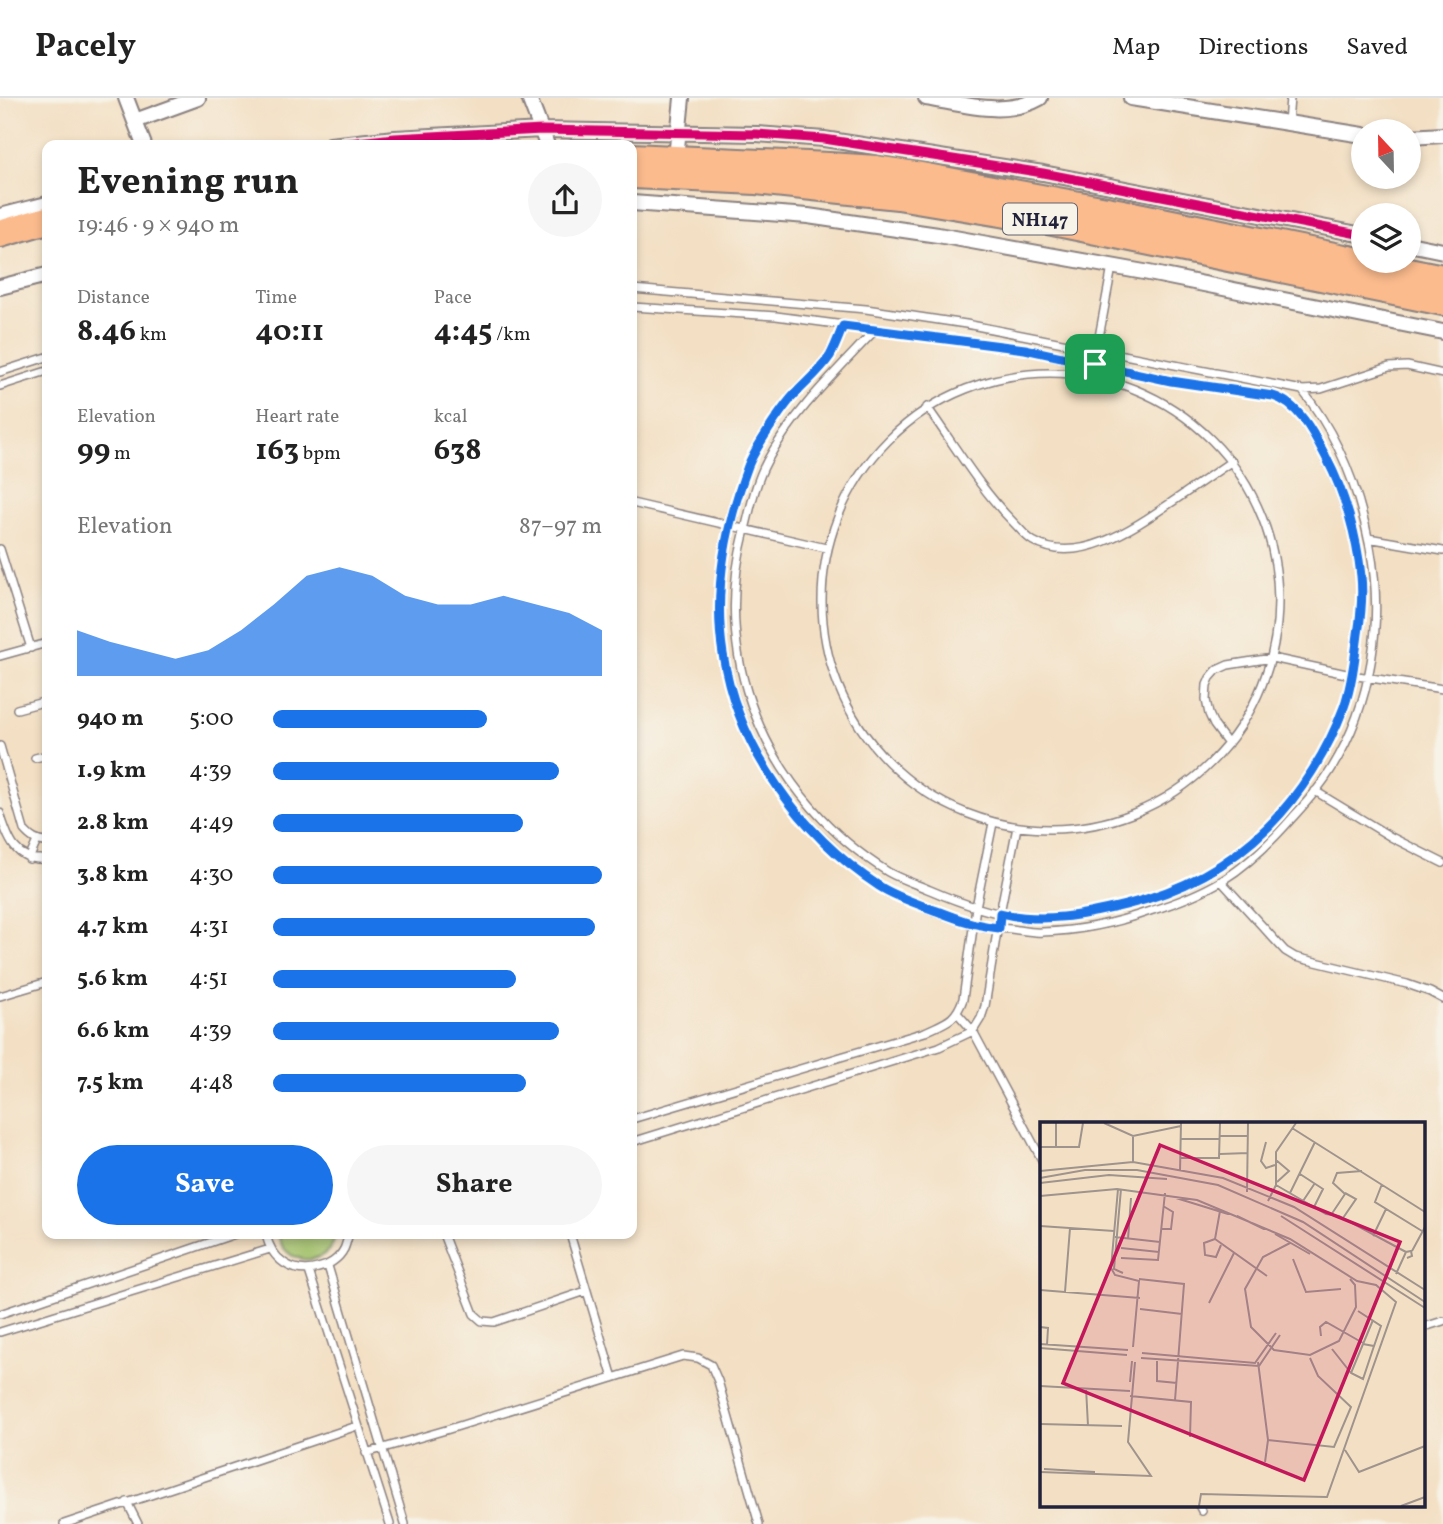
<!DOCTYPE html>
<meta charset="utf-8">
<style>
:root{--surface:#fff;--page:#f6f6f6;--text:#222;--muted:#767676;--line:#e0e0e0;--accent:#1a73e8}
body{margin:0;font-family:Vollkorn,serif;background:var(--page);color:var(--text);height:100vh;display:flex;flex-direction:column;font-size:26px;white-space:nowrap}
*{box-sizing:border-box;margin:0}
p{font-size:23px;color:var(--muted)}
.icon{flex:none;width:38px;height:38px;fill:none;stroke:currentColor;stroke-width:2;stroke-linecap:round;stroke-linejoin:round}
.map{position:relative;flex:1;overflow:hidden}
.details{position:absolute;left:42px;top:42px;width:595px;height:1099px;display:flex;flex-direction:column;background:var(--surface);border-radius:14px;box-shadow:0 4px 10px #0003}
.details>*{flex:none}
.needle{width:46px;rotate:338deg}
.fabs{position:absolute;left:1351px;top:21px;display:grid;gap:14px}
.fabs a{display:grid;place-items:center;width:70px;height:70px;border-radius:50%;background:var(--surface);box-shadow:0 4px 10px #0003;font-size:35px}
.pin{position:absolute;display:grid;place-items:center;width:60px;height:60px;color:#fff;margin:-30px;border-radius:14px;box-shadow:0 4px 10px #0006}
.round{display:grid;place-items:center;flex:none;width:74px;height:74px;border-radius:37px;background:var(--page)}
.headline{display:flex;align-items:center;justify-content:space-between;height:119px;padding:0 35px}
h1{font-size:38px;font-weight:700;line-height:52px}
.stats{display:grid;grid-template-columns:repeat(3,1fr);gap:10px;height:119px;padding:7px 35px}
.stats div{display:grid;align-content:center}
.stats b{font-size:30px;font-weight:700}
.stats small{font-size:19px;font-weight:400}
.stats p{font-size:19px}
.chart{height:196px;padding:14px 35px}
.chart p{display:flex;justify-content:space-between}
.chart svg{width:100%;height:126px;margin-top:7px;fill:var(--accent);opacity:.7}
.primary-button{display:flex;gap:14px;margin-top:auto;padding:14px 35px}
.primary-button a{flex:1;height:80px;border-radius:42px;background:var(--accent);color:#fff;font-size:28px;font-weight:700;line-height:80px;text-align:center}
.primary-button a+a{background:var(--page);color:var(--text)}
ul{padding:0 35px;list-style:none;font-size:23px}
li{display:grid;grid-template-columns:112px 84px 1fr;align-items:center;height:52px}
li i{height:18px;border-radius:9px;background:var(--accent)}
header{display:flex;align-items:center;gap:42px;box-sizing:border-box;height:98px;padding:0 35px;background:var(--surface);border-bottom:2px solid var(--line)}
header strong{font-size:33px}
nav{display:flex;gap:38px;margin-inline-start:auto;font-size:24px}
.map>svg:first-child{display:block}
.green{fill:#a0c068;stroke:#617152;stroke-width:2}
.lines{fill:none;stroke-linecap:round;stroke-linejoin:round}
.lane-casing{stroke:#8a807f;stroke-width:10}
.street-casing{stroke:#8a807f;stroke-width:18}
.highway-casing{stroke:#8a807f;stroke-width:30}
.lane{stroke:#fff;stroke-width:7}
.street{stroke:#fff;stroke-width:14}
.highway{stroke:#fbbb8d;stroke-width:26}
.cycleway-casing{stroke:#f7f3e8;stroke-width:13}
.cycleway{stroke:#d6006c;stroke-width:9}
.route-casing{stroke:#fff;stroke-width:14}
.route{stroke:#1a73e8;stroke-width:9}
.labels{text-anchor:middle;stroke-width:7;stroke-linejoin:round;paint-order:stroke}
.shield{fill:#f7f3e8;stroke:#62616f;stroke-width:2}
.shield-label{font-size:19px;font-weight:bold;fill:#22223b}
.inset-road{fill:none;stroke:#9f938d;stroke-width:2}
.view{fill:#c2185b;fill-opacity:0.15;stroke:#c2185b;stroke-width:3.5}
.inset-edge{fill:none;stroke:#22223b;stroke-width:3.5}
</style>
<header>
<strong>Pacely</strong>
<nav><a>Map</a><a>Directions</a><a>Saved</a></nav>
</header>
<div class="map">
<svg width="1443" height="1426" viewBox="0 0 1443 1426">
<rect width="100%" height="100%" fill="#f7f3e8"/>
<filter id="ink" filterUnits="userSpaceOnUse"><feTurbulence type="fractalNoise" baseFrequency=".0143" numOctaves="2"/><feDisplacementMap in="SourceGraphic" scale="14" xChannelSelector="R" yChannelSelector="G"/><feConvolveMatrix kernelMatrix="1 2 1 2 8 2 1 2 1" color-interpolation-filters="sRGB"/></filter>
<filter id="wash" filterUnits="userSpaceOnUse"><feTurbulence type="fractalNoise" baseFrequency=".00686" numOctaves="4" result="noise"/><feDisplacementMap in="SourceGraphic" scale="28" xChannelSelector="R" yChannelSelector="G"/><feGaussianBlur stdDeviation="1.57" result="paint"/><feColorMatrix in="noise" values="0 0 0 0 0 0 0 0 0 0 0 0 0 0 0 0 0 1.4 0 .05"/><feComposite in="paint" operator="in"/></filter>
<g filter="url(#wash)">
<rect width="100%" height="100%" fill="#f3dfc3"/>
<path class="green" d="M278 1136H336C330 1170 284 1170 278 1136Z"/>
</g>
<g filter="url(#ink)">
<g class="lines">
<defs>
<path id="lane" d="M1288 25 1290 0
M632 191 866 211 966 226 1302 292 1321 291 1389 269 1407 268 1443 276
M632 209 776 218 1025 251 1171 283 1273 298C1292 304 1301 319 1311 334 1338 377 1352 422 1360 471 1366 506 1358 545 1351 578 1349 588 1347 599 1344 609 1337 628 1327 646 1317 664 1284 723 1227 775 1162 797 1145 802 1127 806 1110 811 1080 818 1049 823 1018 819 988 815 958 804 930 792 916 786 900 781 888 774 773 703 709 568 744 436 750 412 755 385 767 363 794 313 837 273 875 232
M843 228C837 243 831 258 821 270 811 282 798 291 788 304 775 323 760 343 750 364 746 371 744 379 742 386 735 409 728 431 724 455 709 537 732 619 777 687 791 710 810 728 829 746 846 763 863 779 884 791 909 804 944 818 972 826 984 830 998 830 1011 831 1021 832 1032 835 1042 834 1078 833 1116 825 1150 813 1173 806 1203 794 1223 782 1249 766 1273 742 1293 719 1307 704 1321 688 1332 670 1372 605 1384 523 1370 449 1359 392 1338 337 1302 292
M0 274 47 259
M822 503a228 228 0 1 1 456 0a228 228 0 1 1-456 0Z
M1092 277 1112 169
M0 288 47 273
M927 309C955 348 980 391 1014 425 1020 431 1026 439 1033 443 1079 470 1138 427 1175 402 1194 389 1213 376 1232 363
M632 405 826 450
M1368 440 1443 453
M0 451 31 550
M0 558 47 545
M17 611 47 603
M1228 646 1214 627 1209 616 1206 602 1207 587 1210 580 1217 572 1228 567 1272 560 1351 577 1443 591
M0 648 24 732C31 740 37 744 47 744
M35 660 47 657
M1315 693 1391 739 1443 765
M0 715C8 741 15 764 47 761
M29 761 37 743
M1221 783 1285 853 1295 859 1407 886 1430 894 1443 901
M0 898 47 884
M958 916 973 933 1042 1062
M632 1021 925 934C945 924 955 924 963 901L976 809 993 725
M632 1044 939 949 973 933 981 920 985 908 1000 815 1017 729
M266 1136C271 1161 292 1177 318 1170 328 1168 339 1161 344 1151 346 1147 347 1141 349 1136
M443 1136 474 1216 482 1223 494 1224 586 1193
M570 1136 613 1280
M328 1168 405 1426
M309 1173 390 1426
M0 1216 235 1136
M1424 1229 1443 1223
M0 1234 270 1151
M366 1355 446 1332 683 1258 698 1260 711 1267 718 1283 759 1426
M127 1404 138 1426
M1199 1407 1202 1413
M64 1426 357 1328"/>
<path id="street" d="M126 0 144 47
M529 0 547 47
M926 0C963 6 1005 20 1040 0
M1131 0 1363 37
M135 23 198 0
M1409 39 1443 37
M330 47 395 40 542 32 757 36 824 41 1043 75 1363 137
M676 60 682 0
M632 105 808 118 938 137 1144 174 1443 234
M0 118 47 106
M1409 146 1443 153
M0 189 47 177"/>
<path id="highway" d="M632 59 829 68 877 71 916 77 1123 115 1443 180
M632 77 756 83 898 98 1043 122 1443 204
M0 136 47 122"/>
</defs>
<use href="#lane" class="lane-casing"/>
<use href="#street" class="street-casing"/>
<use href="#highway" class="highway-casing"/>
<use href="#lane" class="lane"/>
<use href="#street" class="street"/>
<use href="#highway" class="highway"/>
<defs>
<path id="cycleway" d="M330 47 395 40 542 32 757 36 824 41 1043 75 1363 137"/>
</defs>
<use href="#cycleway" class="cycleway-casing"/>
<use href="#cycleway" class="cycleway"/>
</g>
</g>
<g class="lines" filter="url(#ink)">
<defs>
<path id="route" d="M843 228 1025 251 1171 283 1273 298C1300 306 1315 338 1327 361 1345 396 1357 439 1361 478 1363 497 1361 517 1358 536 1355 559 1352 587 1344 609 1328 652 1301 696 1268 729 1229 768 1179 794 1125 807 1084 817 1042 826 1000 815L999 830C974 827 960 822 937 813 918 806 896 799 879 788 801 737 737 649 723 556 713 493 726 427 748 368 754 352 782 310 794 297 806 284 820 273 830 258 835 249 839 238 843 228Z"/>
</defs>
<use href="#route" class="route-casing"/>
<use href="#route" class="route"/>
</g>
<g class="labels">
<rect class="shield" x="1003" y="105.5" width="74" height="31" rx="5"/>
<g class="shield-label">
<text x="1040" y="128">NH147</text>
</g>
</g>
<g transform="translate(1040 1024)">
<rect width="385" height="385" fill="#f3dfc3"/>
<path class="inset-road" d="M64 1 93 14 141 4M252 6 385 90M93 14V40M180 14H208M141 17H180M226 20 221 39 226 46 235 43M0 25H39L43 1M16 26V1M180 32 208 31M141 36H179L180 1M236 38 249 49 237 60M0 49 93 40 183 56 254 85 385 168M140 50 141 1M260 52 283 67 274 85M0 56 45 48H97L178 63 263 100 385 180M0 61 69 53 127 57M342 62 335 80 382 109M236 63 286 92 299 94 366 130M78 67 71 146 75 153 99 159 93 225M81 67 74 147 83 151M207 70 208 1M250 71 275 20M0 74 77 67 157 78 250 117 317 159 336 163 356 180 287 375 161 372 159 384M136 76 188 92M228 79 236 63V30L256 1M263 79 275 61M291 93 305 72 293 61 297 51 322 49M197 94 224 107M241 94 385 186M303 96 316 77 305 71M0 104 74 109M121 107H131L133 90 123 84M235 112 270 132M333 114 346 87M75 115 120 120M88 117 91 76M175 117 227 154M175 117 164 121 165 133 176 135 181 123M175 117 180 89M250 121 223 135 205 167 211 205 234 228 270 233 299 219 316 185 315 163 310 157M81 126 119 130M372 129 385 105M81 136 118 138 125 71M253 137 266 170 301 167M356 152 366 130 371 129 372 134 367 136M99 157 144 162 135 278M0 168 100 176M25 170 30 106M169 181 194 131M100 187 142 192M318 189 341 204 334 224 323 222M0 205 8 206 7 223M281 214 280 205 286 200 323 221M0 222 88 228M0 226 87 233M292 227 311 251 323 257 334 224M102 231 215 241 236 211M101 236 219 244 240 213M117 237V259L137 261M218 240 228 318 294 325 311 285 278 254 270 236M311 251 333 198M90 260 92 239M0 264 90 269M46 266 48 304M90 274 151 280 150 315M0 302 82 304M305 328 319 350 385 324M225 340 228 318M4 347 55 350M0 350 111 354 88 320 95 240M361 384 385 375"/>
<path class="view" d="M120 23 360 120 264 358 23 261Z"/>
<rect width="385" height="385" class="inset-edge"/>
</g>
</svg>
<div class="fabs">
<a><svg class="needle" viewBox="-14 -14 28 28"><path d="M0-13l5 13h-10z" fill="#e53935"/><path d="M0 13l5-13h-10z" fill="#767676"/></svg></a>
<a><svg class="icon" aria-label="layers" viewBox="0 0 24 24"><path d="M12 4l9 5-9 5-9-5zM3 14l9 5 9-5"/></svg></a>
</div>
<div class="pin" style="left:1095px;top:266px;background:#1e9e55"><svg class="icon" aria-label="arrive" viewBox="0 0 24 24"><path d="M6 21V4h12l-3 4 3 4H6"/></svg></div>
<section class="details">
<div class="headline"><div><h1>Evening run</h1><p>19:46 · 9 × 940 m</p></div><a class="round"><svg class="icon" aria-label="share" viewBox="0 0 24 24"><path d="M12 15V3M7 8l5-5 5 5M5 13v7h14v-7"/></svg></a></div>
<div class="stats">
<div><p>Distance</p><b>8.46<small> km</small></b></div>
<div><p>Time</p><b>40:11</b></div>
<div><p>Pace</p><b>4:45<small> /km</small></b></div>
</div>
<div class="stats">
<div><p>Elevation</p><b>99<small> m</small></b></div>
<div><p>Heart rate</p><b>163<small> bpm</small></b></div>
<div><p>kcal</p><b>638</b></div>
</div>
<div class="chart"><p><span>Elevation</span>87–97 m</p>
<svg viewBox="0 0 160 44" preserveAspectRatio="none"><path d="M0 44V28L10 32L20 35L30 38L40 35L50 28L60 19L70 9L80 6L90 9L100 16L110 19L120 19L130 16L140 19L150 22L160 28V44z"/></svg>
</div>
<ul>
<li><b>940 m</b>5:00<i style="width:65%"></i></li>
<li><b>1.9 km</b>4:39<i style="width:87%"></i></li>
<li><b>2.8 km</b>4:49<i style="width:76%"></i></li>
<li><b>3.8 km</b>4:30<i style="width:100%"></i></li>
<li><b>4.7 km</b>4:31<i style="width:98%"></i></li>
<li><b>5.6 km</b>4:51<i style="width:74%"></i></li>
<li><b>6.6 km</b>4:39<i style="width:87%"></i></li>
<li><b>7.5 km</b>4:48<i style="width:77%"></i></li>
</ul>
<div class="primary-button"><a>Save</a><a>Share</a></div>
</section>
</div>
